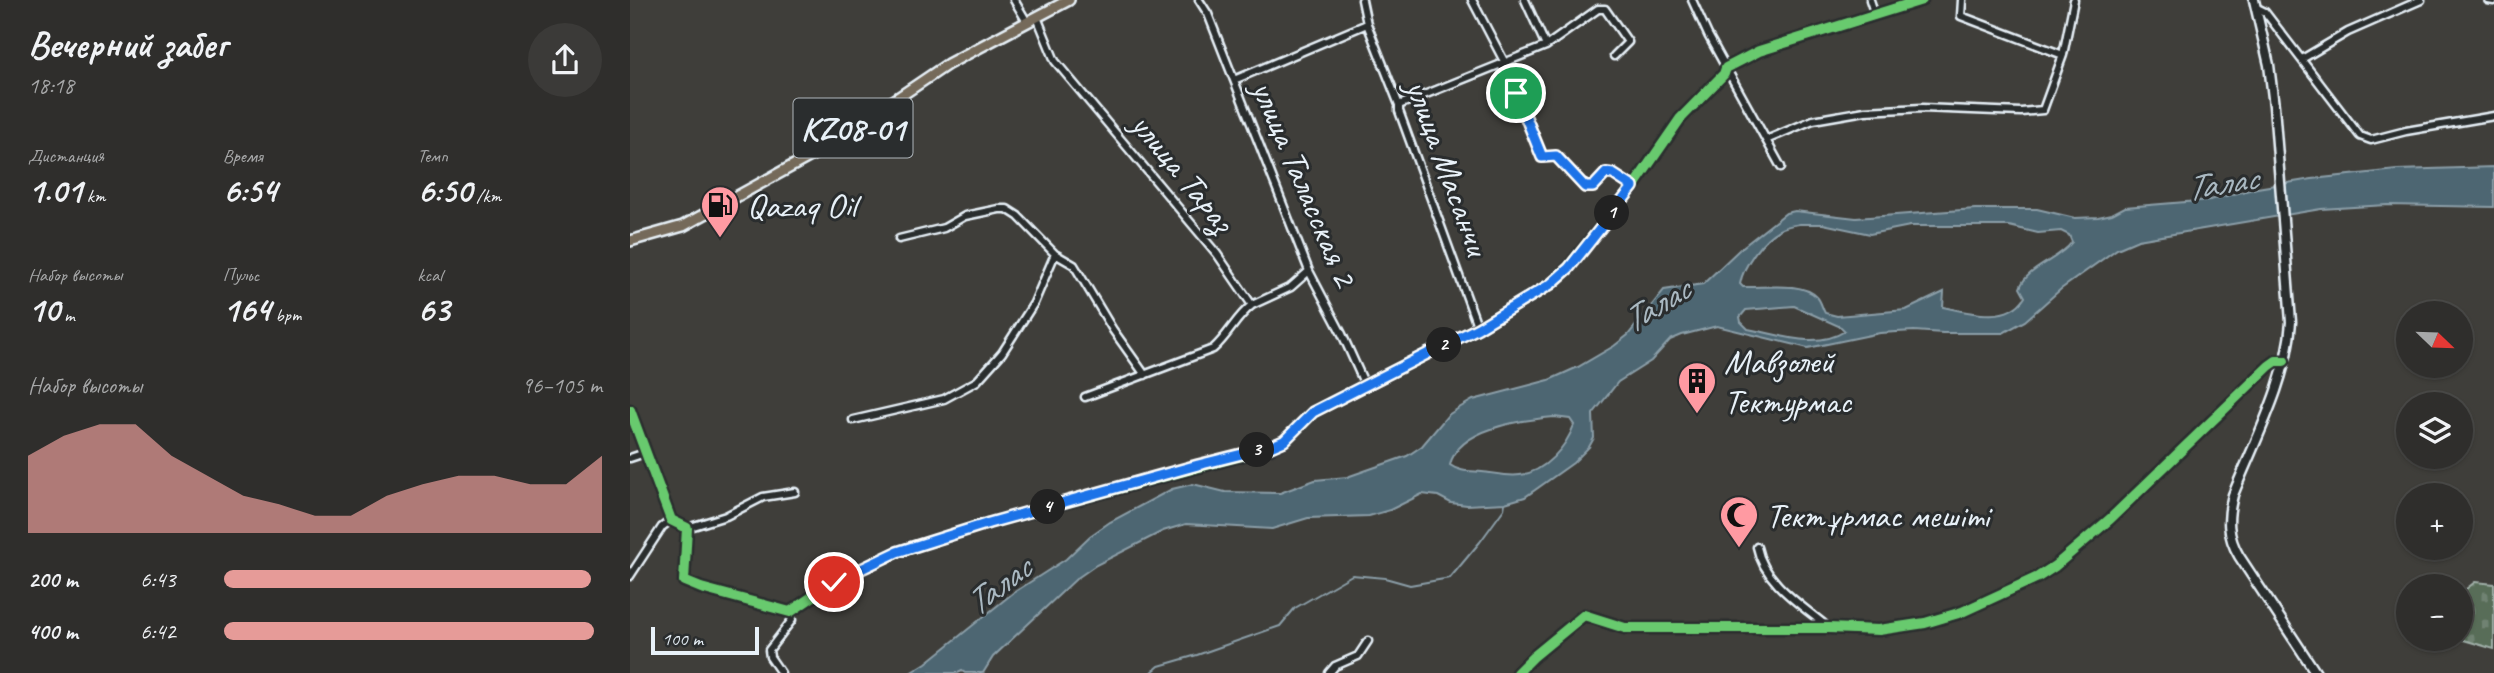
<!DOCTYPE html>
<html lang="ru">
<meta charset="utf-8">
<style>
:root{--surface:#2f2e2c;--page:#3b3a38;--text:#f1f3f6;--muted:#a7a8a9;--line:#4a4a48;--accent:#e69b98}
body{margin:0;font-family:Caveat,sans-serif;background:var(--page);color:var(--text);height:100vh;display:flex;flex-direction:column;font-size:26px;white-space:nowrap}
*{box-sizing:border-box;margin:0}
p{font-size:23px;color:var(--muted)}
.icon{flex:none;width:38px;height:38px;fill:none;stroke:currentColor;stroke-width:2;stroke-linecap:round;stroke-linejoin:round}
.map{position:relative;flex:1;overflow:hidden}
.drawer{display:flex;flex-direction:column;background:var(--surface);width:630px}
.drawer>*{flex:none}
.needle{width:46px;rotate:113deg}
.controls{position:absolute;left:1766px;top:301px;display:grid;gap:14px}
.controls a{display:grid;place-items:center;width:77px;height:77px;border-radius:50%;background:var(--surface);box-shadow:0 2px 5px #0004,0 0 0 2px var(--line);font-size:35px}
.scale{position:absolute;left:21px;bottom:18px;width:108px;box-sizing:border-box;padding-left:7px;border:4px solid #e8f1f8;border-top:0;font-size:19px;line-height:24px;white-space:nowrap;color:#e8f1f8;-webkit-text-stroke:5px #2a2d2e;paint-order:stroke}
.pin{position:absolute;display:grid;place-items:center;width:60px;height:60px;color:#fff;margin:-30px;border:4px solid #fff;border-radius:50%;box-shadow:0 2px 7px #0007}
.km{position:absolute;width:35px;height:35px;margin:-18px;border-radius:50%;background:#222;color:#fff;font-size:19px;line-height:35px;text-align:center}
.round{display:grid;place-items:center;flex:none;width:74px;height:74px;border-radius:37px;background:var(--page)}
.overview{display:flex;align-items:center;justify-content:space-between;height:119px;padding:0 28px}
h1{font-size:38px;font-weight:600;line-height:52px}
.stats{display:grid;grid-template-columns:repeat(3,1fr);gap:10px;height:119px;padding:7px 28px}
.stats div{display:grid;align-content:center}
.stats b{font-size:35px;font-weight:600}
.stats small{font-size:19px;font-weight:400}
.stats p{font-size:19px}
.chart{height:196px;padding:14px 28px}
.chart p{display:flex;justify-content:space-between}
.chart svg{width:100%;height:126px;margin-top:7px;fill:var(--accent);opacity:.7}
ul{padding:0 28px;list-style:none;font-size:23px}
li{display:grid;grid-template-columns:112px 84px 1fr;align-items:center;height:52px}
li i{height:18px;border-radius:9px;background:var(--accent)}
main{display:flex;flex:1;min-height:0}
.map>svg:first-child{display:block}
.cemetery{fill:url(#cemetery-stones);stroke:#a0afa8;stroke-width:2}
.water{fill:#4d6672;stroke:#8b9ea8;stroke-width:2;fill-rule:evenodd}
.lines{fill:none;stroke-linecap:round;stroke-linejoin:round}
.stream{stroke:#8b9ea8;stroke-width:2}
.street-casing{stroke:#e8f1f8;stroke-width:11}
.secondary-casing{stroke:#e8f1f8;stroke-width:13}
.primary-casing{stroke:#e8f1f8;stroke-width:14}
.street{stroke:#2a2d2e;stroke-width:6}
.secondary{stroke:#2a2d2e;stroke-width:8}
.primary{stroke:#746a5a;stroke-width:9}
.cycleway-casing{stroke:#2a2d2e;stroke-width:15}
.cycleway{stroke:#67ca6e;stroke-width:10}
.route-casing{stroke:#fff;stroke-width:14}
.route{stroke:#1a73e8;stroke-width:9}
.labels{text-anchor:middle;stroke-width:6;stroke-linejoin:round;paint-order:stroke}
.shield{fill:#2a2d2e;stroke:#afb6bb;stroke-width:2}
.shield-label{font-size:33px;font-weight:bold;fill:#e8f1f8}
.street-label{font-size:35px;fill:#e8f1f8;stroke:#2a2d2e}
.poi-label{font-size:35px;fill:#e8f1f8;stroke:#2a2d2e;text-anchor:start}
.water-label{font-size:37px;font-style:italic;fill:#aab9c2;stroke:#2a2d2e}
</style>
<main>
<section class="drawer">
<div class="overview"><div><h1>Вечерний забег</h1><p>18:18</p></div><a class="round"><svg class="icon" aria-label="share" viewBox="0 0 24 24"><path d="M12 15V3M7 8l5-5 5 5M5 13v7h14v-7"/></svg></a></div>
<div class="stats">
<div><p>Дистанция</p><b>1.01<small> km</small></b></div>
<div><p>Время</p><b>6:54</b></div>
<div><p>Темп</p><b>6:50<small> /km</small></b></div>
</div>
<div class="stats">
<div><p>Набор высоты</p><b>10<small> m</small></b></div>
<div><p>Пульс</p><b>164<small> bpm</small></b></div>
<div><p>kcal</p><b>63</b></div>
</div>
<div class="chart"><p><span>Набор высоты</span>96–105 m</p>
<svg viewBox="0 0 160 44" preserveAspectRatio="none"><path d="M0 44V17L10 10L20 6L30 6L40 17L50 24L60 31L70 34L80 38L90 38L100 31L110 27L120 24L130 24L140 27L150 27L160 17V44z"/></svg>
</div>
<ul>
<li><b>200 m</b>6:43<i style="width:97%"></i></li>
<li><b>400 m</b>6:42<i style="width:98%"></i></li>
</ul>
</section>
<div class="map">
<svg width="1864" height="673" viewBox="0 0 1864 673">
<defs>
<pattern id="cemetery-stones" width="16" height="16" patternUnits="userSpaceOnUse" patternTransform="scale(1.75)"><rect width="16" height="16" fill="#586d59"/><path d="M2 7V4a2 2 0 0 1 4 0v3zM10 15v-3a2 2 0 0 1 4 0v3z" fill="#708272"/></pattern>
</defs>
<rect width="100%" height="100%" fill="#3f3e3a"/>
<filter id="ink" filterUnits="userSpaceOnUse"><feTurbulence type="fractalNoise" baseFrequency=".0143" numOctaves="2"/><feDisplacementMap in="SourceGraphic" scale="14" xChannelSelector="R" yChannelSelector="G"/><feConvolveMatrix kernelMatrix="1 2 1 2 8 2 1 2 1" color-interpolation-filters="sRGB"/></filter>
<g filter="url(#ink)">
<path class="cemetery" d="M1845 582 1864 584V649L1830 639 1831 593Z"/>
<path class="water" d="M1864 167V207L1757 205 1691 209 1508 240 1487 249 1431 289 1395 321 1373 333H1313L1284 331 1250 333 1178 348 1087 326 1052 335 1040 340 1021 361 988 382 963 414 964 438 959 447 943 463 895 497 875 503 837 505 821 503 808 496 792 494 760 510 739 516 678 518 642 529 556 524 533 531 466 565 446 579 363 657 353 673H335L332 671 328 673H280L296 663 383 593 436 559 460 536 480 522 542 489 563 484 595 492 650 493 685 480 717 477 777 456 792 446 818 415 829 408 843 400 919 380 948 367 984 346 998 335 1034 290 1073 284 1110 249 1156 213 1165 211 1226 218 1345 209H1407L1445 218 1468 217 1482 214 1495 207 1580 200 1627 188 1682 179 1767 170ZM1170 224H1193L1240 234 1280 226H1379L1408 233 1431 231 1439 235 1442 242C1429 260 1397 267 1390 288L1395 297C1378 324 1340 313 1313 307L1314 292 1276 310 1207 316 1195 313C1192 308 1191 301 1187 297 1172 281 1133 288 1113 287L1110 284C1113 266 1132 239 1149 230 1155 226 1163 225 1170 224ZM1164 306 1211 327 1215 331C1186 350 1148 334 1118 329L1111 322 1110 317 1116 310ZM924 417 940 419 944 425C936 447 915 472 890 475 878 477 864 473 852 472 841 471 829 472 820 465 828 428 893 420 924 417Z"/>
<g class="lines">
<path class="stream" d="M521 673 529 666 567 655 650 626 665 608 722 575 755 578 780 585 820 578 850 542 874 509 875 503"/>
<defs>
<path id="street" d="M384 0 397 22
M569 0 578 14 679 271 712 334 735 385
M732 0 737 24 769 105V111L848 328
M842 0 875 63
M895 0 916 46
M1062 0 1078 35 1151 167
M1240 0 1245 15
M1332 0 1331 16 1433 55
M1858 0 1864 1
M1625 7 1635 12 1730 136 1741 140 1776 131 1864 116
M407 17 425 61 587 254 622 305 661 287 679 271
M1672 59 1718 32 1791 0
M871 65 886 93 913 157 926 156 955 187H963L976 173 983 174 1003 187
M604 80 737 24
M769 105 916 46 968 9H975L998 42 984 56
M1136 140 1183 120 1235 111 1292 108 1391 112 1413 110 1433 55 1444 0
M269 239 314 228 335 216 369 209H377L388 216 425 254
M455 397 583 349C599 335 606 317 622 305
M0 410 41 520 57 528 54 581 71 588 160 612 204 582 267 552 359 523 640 448 654 441 683 412 848 328 921 284 938 268 1003 187 1050 119 1094 74 1096 68 1129 51 1292 0
M223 420 314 399 347 381 372 353 404 303 425 254 444 265 483 330 515 375
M0 458 15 453
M57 528 96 516 133 497 165 492
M1127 547C1134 583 1173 606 1199 628
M0 576 32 527 41 520
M151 673 140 657 139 650 162 620 160 612
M699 673 705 666 728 656 738 641
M887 673 903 657 954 615 995 628H1199L1249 630 1295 623 1332 612 1408 577 1425 566 1480 519 1639 366 1646 361H1654"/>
<path id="secondary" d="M1624 0 1639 65 1644 106 1661 322C1657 382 1625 440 1603 495 1597 518 1597 536 1609 556L1686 673"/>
<path id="primary" d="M0 241 53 226 186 153 318 64 439 0"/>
</defs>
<use href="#street" class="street-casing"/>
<use href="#secondary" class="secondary-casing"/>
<use href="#primary" class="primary-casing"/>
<use href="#street" class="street"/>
<use href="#secondary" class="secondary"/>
<use href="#primary" class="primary"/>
<defs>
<path id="cycleway" d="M0 410 41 520 57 528 54 581 71 588 160 612 204 582 267 552 359 523 640 448 654 441 683 412 848 328 921 284 938 268 1003 187 1050 119 1094 74 1096 68 1129 51 1292 0
M887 673 903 657 954 615 995 628H1199L1249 630 1295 623 1332 612 1408 577 1425 566 1480 519 1639 366 1646 361H1654"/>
</defs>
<use href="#cycleway" class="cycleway-casing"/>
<use href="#cycleway" class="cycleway"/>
</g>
</g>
<g class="lines" filter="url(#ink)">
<defs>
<path id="route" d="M204 582 267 552 359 523 568 465 640 447 654 441 683 412 848 328 921 284 939 268 1003 187 983 174 976 173 963 187H955L926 156 912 157 886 93"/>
</defs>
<use href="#route" class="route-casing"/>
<use href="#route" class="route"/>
</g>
<defs>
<symbol id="fuel-pin" viewBox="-11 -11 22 30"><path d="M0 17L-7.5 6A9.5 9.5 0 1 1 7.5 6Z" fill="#ff9aa2" stroke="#2a2d2e"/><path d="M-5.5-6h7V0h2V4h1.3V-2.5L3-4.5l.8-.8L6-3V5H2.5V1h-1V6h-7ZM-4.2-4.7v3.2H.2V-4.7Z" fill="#111"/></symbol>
<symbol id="building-pin" viewBox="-11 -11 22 30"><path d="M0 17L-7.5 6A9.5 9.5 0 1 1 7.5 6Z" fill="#ff9aa2" stroke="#2a2d2e"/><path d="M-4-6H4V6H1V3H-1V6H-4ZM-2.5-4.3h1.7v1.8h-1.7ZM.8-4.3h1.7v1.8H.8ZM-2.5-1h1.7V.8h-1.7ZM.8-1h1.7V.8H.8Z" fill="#111"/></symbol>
<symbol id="mosque-pin" viewBox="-11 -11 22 30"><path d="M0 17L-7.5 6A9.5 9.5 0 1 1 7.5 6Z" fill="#ff9aa2" stroke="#2a2d2e"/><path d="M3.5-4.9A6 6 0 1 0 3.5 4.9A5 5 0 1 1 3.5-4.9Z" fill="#111"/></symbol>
</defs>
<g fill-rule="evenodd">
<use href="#fuel-pin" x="68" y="183" width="44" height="60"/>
<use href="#building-pin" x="1045" y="359" width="44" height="60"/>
<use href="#mosque-pin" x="1087" y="493" width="44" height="60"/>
</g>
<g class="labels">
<rect class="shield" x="163.5" y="98.5" width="119" height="59" rx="5"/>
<g class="shield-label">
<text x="223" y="140">KZ08-01</text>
</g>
<g class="street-label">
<text transform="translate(818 167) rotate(70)" y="12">улица Масанчи</text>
<text transform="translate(553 172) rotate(51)" y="12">улица Тараз</text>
<text transform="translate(675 183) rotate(67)" y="12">улица Таласская 2</text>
</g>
<g class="poi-label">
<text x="117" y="217">Qazaq Oil</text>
<text x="1094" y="373">Мавзолей<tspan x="1094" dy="40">Тектурмас</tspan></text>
<text x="1136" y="527">Тектұрмас мешіті</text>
</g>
<g class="water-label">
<text transform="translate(1591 182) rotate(-9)" y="13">Талас</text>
<text transform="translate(1025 304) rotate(-31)" y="13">Талас</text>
<text transform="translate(367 585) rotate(-37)" y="13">Талас</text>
</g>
</g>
</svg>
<div class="controls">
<a><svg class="needle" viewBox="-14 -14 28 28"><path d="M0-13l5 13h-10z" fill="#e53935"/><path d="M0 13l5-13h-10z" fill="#a7a8a9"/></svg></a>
<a><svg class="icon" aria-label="layers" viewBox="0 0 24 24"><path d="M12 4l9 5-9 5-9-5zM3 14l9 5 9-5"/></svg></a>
<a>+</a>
<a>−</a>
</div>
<div class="scale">100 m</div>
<div class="pin" style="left:886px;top:93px;background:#1e9e55"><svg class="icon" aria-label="arrive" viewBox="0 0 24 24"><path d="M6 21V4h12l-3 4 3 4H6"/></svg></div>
<div class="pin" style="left:204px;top:582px;background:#d93025"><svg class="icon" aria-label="check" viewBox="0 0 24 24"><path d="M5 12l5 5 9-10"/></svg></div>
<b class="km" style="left:982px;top:213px">1</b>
<b class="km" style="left:814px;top:345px">2</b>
<b class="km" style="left:627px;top:450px">3</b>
<b class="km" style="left:418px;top:507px">4</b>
</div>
</main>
